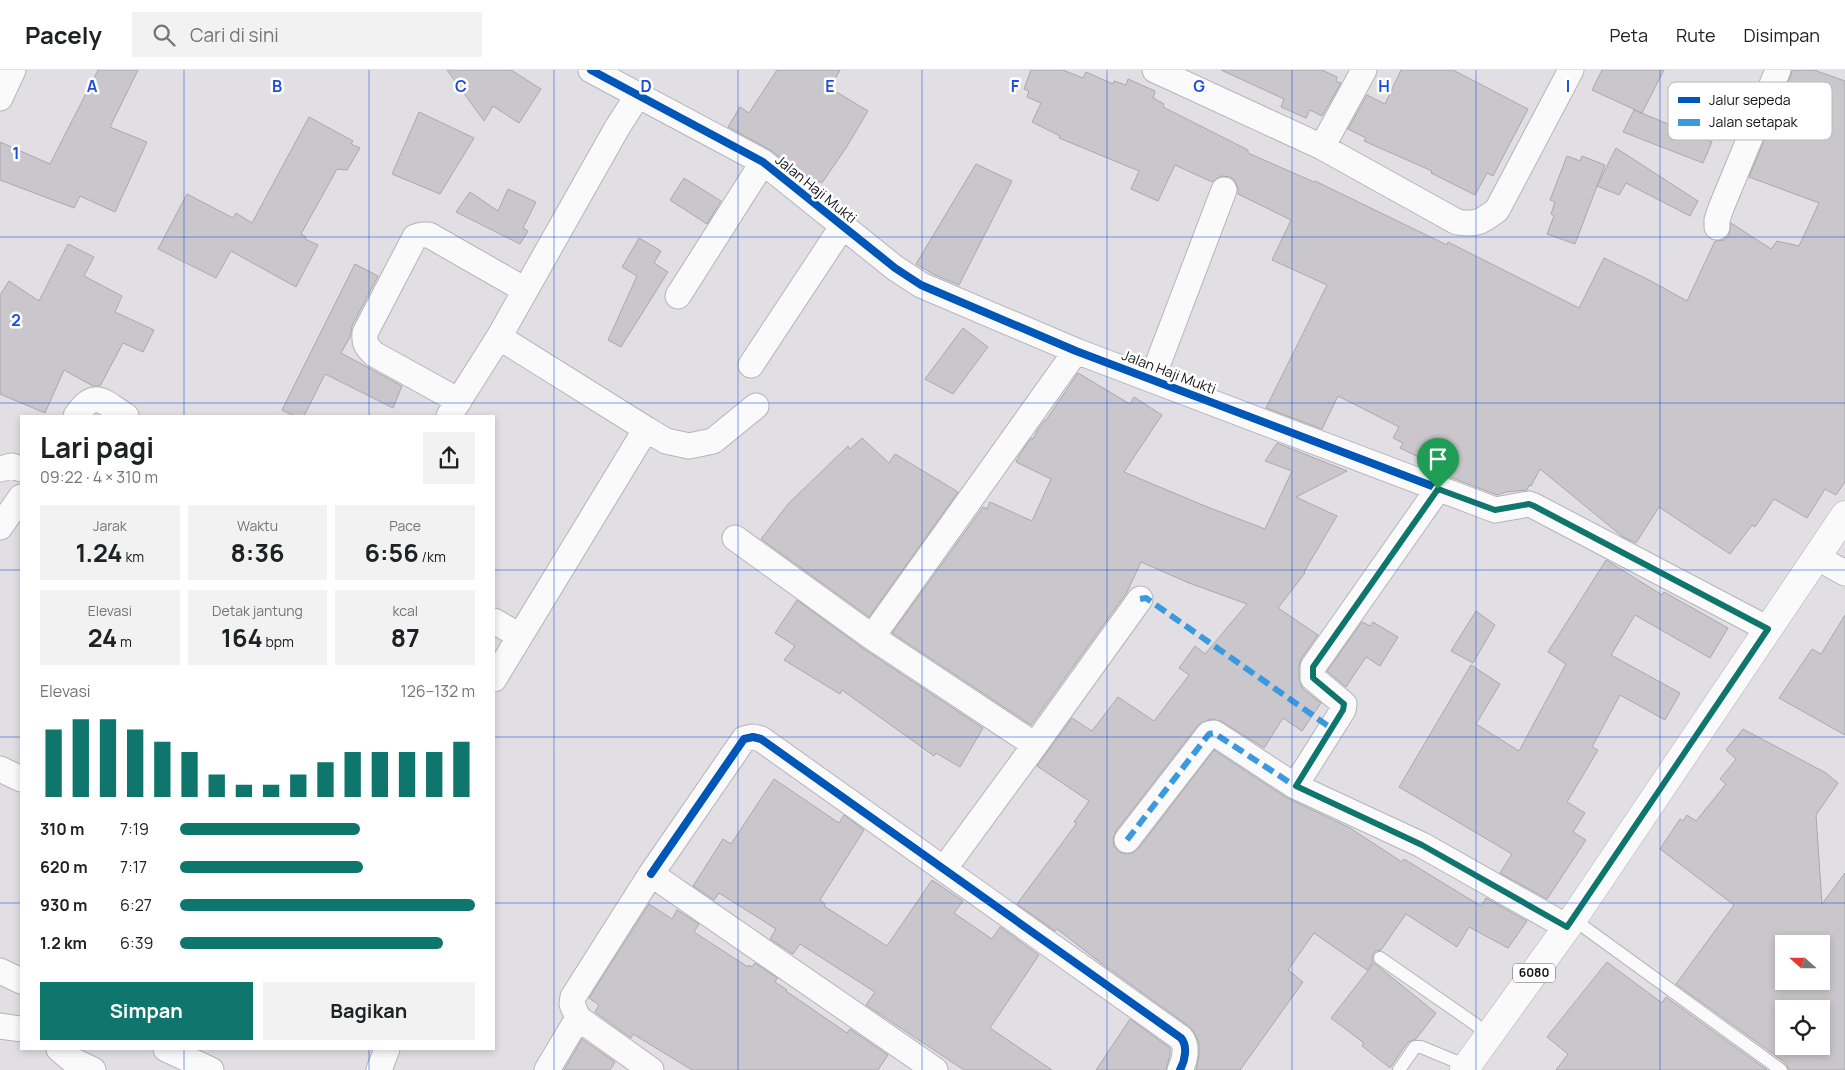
<!DOCTYPE html>
<html lang="id">
<meta charset="utf-8">
<style>
:root{--surface:#fff;--page:#f2f2f2;--text:#202124;--muted:#757577;--line:#e0e0e0;--accent:#0f766e}
body{margin:0;font-family:Manrope,sans-serif;background:var(--page);color:var(--text);height:100vh;display:flex;flex-direction:column;font-size:19px;white-space:nowrap}
*{box-sizing:border-box;margin:0}
p{font-size:16px;color:var(--muted)}
.icon{flex:none;width:28px;height:28px;fill:none;stroke:currentColor;stroke-width:2;stroke-linecap:round;stroke-linejoin:round}
.map{position:relative;flex:1;overflow:hidden}
.sheet{position:absolute;left:20px;top:345px;width:475px;height:635px;display:flex;flex-direction:column;background:var(--surface);border-radius:0px;box-shadow:0 2px 8px #0003}
.sheet>*{flex:none}
.needle{width:32px;rotate:291deg}
.buttons{position:absolute;left:1775px;top:865px;display:grid;gap:10px}
.buttons a{display:grid;place-items:center;width:55px;height:55px;border-radius:0px;background:var(--surface);box-shadow:0 2px 8px #0003;font-size:25px}
.pin{position:absolute;display:grid;place-items:center;width:42px;height:42px;color:#fff;margin:-51px -21px;border-radius:50% 50% 50% 0;rotate:-45deg;box-shadow:0 0 5px #0007}
.pin .icon{rotate:45deg}
.round{display:grid;place-items:center;flex:none;width:52px;height:52px;border-radius:0px;background:var(--page)}
.overview{display:flex;align-items:center;justify-content:space-between;height:85px;padding:0 20px}
h1{font-size:28px;font-weight:700;line-height:38px}
.stats{display:grid;grid-template-columns:repeat(3,1fr);gap:8px;height:85px;padding:5px 20px}
.stats div{display:grid;align-content:center;border-radius:0px;background:var(--page);text-align:center}
.stats b{font-size:25px;font-weight:700}
.stats small{font-size:14px;font-weight:400}
.stats p{font-size:14px}
.chart{height:140px;padding:10px 20px}
.chart p{display:flex;justify-content:space-between}
.chart svg{width:100%;height:90px;margin-top:5px;stroke:var(--accent);stroke-width:6}
.button{display:flex;gap:10px;margin-top:auto;padding:10px 20px}
.button a{flex:1;height:58px;border-radius:0px;background:var(--accent);color:#fff;font-size:20px;font-weight:700;line-height:58px;text-align:center}
.button a+a{background:var(--page);color:var(--text)}
ul{padding:0 20px;list-style:none;font-size:16px}
li{display:grid;grid-template-columns:80px 60px 1fr;align-items:center;height:38px}
li i{height:12px;border-radius:6px;background:var(--accent)}
header{display:flex;align-items:center;gap:30px;box-sizing:border-box;height:70px;padding:0 25px;background:var(--surface);border-bottom:1px solid var(--line)}
header strong{font-size:24px}
nav{display:flex;gap:28px;margin-inline-start:auto;font-size:18px}
.search{width:350px;height:45px;background:var(--page);display:flex;align-items:center;gap:12px;box-sizing:border-box;padding:0 18px;border-radius:0px;color:var(--muted);font-size:19px}
.map>svg:first-child{display:block}
.building{fill:#c9c7cb;stroke:#a9a8ab;fill-rule:evenodd}
.lines{fill:none;stroke-linecap:round;stroke-linejoin:round}
.service-casing{stroke:#b5b4b7;stroke-width:14}
.minor-casing{stroke:#b5b4b7;stroke-width:27}
.primary-casing{stroke:#b5b4b7;stroke-width:29}
.service{stroke:#fafafb;stroke-width:12}
.minor{stroke:#fafafb;stroke-width:25}
.primary{stroke:#fafafb;stroke-width:28}
.quiet{stroke:#3b9ade;stroke-width:6;stroke-dasharray:12 6;stroke-linecap:butt}
.cycleway-casing{stroke:#fff;stroke-width:11}
.cycleway{stroke:#0057b8;stroke-width:8}
.route-casing{stroke:#fff;stroke-width:10}
.route{stroke:#0f766e;stroke-width:6}
.grid{fill:none;stroke:#1d4ed8;stroke-width:1;stroke-opacity:0.55}
.labels{text-anchor:middle;stroke-width:5;stroke-linejoin:round;paint-order:stroke}
.shield{fill:#fff;stroke:#5a595a;stroke-width:1}
.shield-label{font-size:12px;font-weight:bold;fill:#131214}
.street-label{font-size:14px;fill:#131214;stroke:#fff}
.key{fill:#fff;stroke:#b8b8b8;stroke-width:1}
.key-label{font-size:14px;fill:#131214}
.grid-label{font-size:16px;text-anchor:middle;font-weight:bold;fill:#1d4ed8;stroke:#fff;stroke-width:5;stroke-linejoin:round;paint-order:stroke}
</style>
<header>
<strong>Pacely</strong>
<div class="search"><svg class="icon" aria-label="search" viewBox="0 0 24 24"><circle cx="10" cy="10" r="6"/><path d="M15 15l6 6"/></svg>Cari di sini</div>
<nav><a>Peta</a><a>Rute</a><a>Disimpan</a></nav>
</header>
<div class="map">
<svg width="1845" height="1000" viewBox="0 0 1845 1000">
<rect width="100%" height="100%" fill="#e1dfe4"/>
<path class="building" d="M98 0H138L110 57 147 72 115 142 80 126 74 138 0 110V72L50 94Z
M447 0H511L541 19 519 53 493 36 484 51Z
M777 0H840L830 18 868 41 846 78 822 113 819 111 816 116 772 81 728 57 740 37 749 43Z
M1031 0H1063L1083 8 1086 2 1113 14 1114 11 1126 15 1128 9 1155 21 1153 28 1164 34 1163 37 1248 80V83L1314 112 1315 111 1447 175 1448 172 1579 238 1604 188 1649 210 1687 231 1715 171 1724 170 1729 165 1731 153 1771 179 1777 171 1799 176 1819 133 1749 107 1791 5 1792 0H1814L1845 11V412L1836 425 1825 419 1807 448 1774 429 1755 457 1752 455 1730 484 1659 437 1636 473 1623 467 1540 399 1531 416 1529 415 1527 420 1506 422 1497 425 1426 398 1429 392 1400 378 1403 373 1393 368 1399 357 1338 326 1322 359 1266 338 1327 215 1272 190 1291 150 1238 124V118L1235 111 1230 107 1221 106 1212 112 1175 95 1158 131 1131 119 1139 101 1059 68 1060 66 1032 52 1041 33 1027 27 1029 21 1024 19Z
M1221 0H1322L1337 7 1336 11 1341 13 1322 46 1310 40 1306 48 1281 37 1284 29Z
M1401 0H1453L1528 39 1493 106 1487 103 1475 125 1431 103 1432 101 1364 71 1366 68 1348 59 1367 25 1385 34Z
M1602 0H1664L1642 43 1592 20Z
M1634 40 1712 72 1703 93 1623 62Z
M419 42 474 68 440 124 392 104Z
M309 47 353 71 351 74 360 78 347 100 337 99 301 164 306 167 305 169 318 175 296 217 231 181 216 208 158 179 187 124 233 148 236 143 252 153Z
M1616 78 1698 131 1690 146 1626 113 1619 125 1597 116Z
M1567 86 1580 91 1582 86 1605 95 1575 174 1547 164 1554 146 1551 144 1555 132 1550 130Z
M976 94 1012 111 959 215 935 205 916 194Z
M684 108 721 131 707 154 670 130Z
M508 119 536 132 523 158 528 161 520 174 456 142 470 122 498 141Z
M639 168 661 181 654 193 668 202 621 277 608 270 637 206 622 197Z
M68 174 94 187 84 206 122 226 115 242 154 260 143 282 123 273 100 316H93L64 300 45 343 0 324V225L9 211 39 231Z
M355 194 378 206 352 256 350 267 341 283 402 316 393 338 325 304 304 346H294L282 340Z
M963 258 988 277 953 324 925 309Z
M1078 303 1130 334 1134 327 1162 345 1124 402 1205 436 1265 459 1292 401 1265 391 1277 373 1347 401 1296 427 1337 446 1304 502 1305 503 1278 538 1318 565 1301 589 1299 597V608L1303 619 1321 633 1302 661 1283 648 1264 678 1221 651 1211 649 1198 655 1116 761 1113 769 1114 776 1119 782 1126 784 1133 783 1138 779 1214 680 1287 728 1350 758 1402 792 1404 789 1481 836 1486 828 1527 851 1508 878 1469 857 1457 877 1406 844 1381 880 1376 881 1373 884V892L1367 900 1314 863 1288 900 1303 912 1240 1000H1196L1199 986V973L1195 964 1190 957 1101 893 1057 859 1055 861 1017 834 1077 753 1074 752 1089 731 1037 696 1072 648 1092 661 1118 627 1154 651 1189 605 1179 598 1195 576 1205 584 1247 534 1189 513 1141 492 1127 522 1031 655 892 563 983 437 987 439 990 432 1032 451 1051 409 1016 392 1020 384 1031 368 1033 369 1038 359 1045 350H1046Z
M862 368 889 393 895 384 958 422 869 547 761 469 789 433 848 376 850 379Z
M1606 490 1662 525 1664 522 1728 558 1710 588 1635 545 1611 585 1680 623 1665 650 1620 625 1592 677 1598 680 1567 732 1585 743 1573 762 1586 770 1547 829 1500 803 1512 784 1399 717 1471 595 1500 614 1476 654 1519 681 1566 594 1548 582Z
M797 530 864 579 983 658 960 697 936 683 934 686 842 620 840 624 784 590 795 576 775 563Z
M1476 541 1495 555 1473 593 1451 581Z
M1845 545V665L1779 628 1812 579 1821 584Z
M1362 552 1370 556 1373 552 1398 567 1380 596 1366 587 1346 617 1327 601Z
M1743 659 1826 703 1838 713 1816 745 1822 834 1845 803V1000H1789L1786 993 1676 914 1734 835 1660 779 1680 749 1683 751 1687 745 1696 751 1726 714 1720 709 1736 689 1726 680ZM1784 874H1821V911H1784ZM1784 939H1821V976H1784Z
M774 709 839 753 844 745 864 760 820 830 825 834 824 836 887 876 932 810 963 831 954 843 992 869 1000 857 1039 885 990 958 1052 1000H964L866 935 875 922 800 874 793 884 770 869 776 859 719 823 714 830 693 816 723 769 731 774Z
M649 834 672 849 677 840 699 854 694 862 748 897 749 895 752 897 755 893 777 908 775 912 787 920 786 921 847 963 850 959 888 985 878 1000H692L633 964 631 968 595 942 599 935 589 928Z
M1607 892 1662 933 1666 927 1767 1000H1556L1568 984 1547 967Z
M1374 893 1436 943 1416 969 1408 972 1390 998 1362 976 1364 973 1331 948Z
M1130 949 1170 978V985L1166 1000H1096Z
M582 969 615 992 610 1000H564Z"/>
<g class="lines">
<defs>
<path id="service" d="M1573 849 1781 1000
M1380 888 1475 954 1488 966
M1399 1000 1415 977H1421L1467 996"/>
<path id="minor" d="M591 0 763 92 895 198 921 215 1076 281 1490 438 1495 440 1529 434 1534 436 1768 559
M1155 0 1322 77 1457 152C1477 155 1481 152 1497 140L1571 0
M0 28 13 0
M1322 77 1364 0
M1717 157V150L1721 138 1778 0
M678 226 763 92
M751 295 842 157
M1152 309 1224 120
M459 331 374 284C367 277 364 274 365 263L415 167 422 165H429L525 220
M76 346C95 318 103 332 126 346
M449 346 499 267 617 58 638 25
M646 359 666 371 689 376 713 371 756 336
M0 399 12 396 21 399
M1438 419 1313 597V608L1344 634 1343 640 1295 716 1422 775 1567 857
M0 457 21 427
M735 468 872 567
M1816 487 1845 503
M494 551 520 566
M494 609 646 359 499 267
M1035 675 1140 529
M0 699 21 709
M1127 770 1209 664 1214 663 1295 716
M944 799 1035 675 872 567 1076 281
M651 804 744 669 753 667 761 669 1181 968C1188 976 1185 991 1180 1000
M0 901 21 911
M0 956 21 959
M59 979 72 990 93 1000
M166 979 211 1000
M379 1000 387 979
M547 1000 578 948
M651 1000 578 948 572 934 573 927 651 804 935 1000"/>
<path id="primary" d="M1464 1000 1573 849 1845 445"/>
</defs>
<use href="#service" class="service-casing"/>
<use href="#minor" class="minor-casing"/>
<use href="#primary" class="primary-casing"/>
<use href="#service" class="service"/>
<use href="#minor" class="minor"/>
<use href="#primary" class="primary"/>
<path class="quiet" d="M1140 529 1146 528 1331 658
M1127 770 1209 664 1214 663 1295 716
M1422 775 1295 716 1343 640 1344 634 1313 608V597L1438 419"/>
<defs>
<path id="cycleway" d="M591 0 763 92 895 198 921 215 1076 281 1490 438 1495 440 1529 434 1534 436 1768 559
M651 804 744 669 753 667 761 669 1181 968C1188 976 1185 991 1180 1000"/>
</defs>
<use href="#cycleway" class="cycleway-casing"/>
<use href="#cycleway" class="cycleway"/>
</g>
<g class="lines">
<defs>
<path id="route" d="M1438 419 1495 440 1529 434 1534 436 1768 559 1567 857 1422 775 1296 716 1343 640 1344 634 1313 608V597Z"/>
</defs>
<use href="#route" class="route-casing"/>
<use href="#route" class="route"/>
</g>
<path class="grid" d="M184 0V346M369 0V346M554 0V1000M738 0V1000M922 0V1000M1107 0V1000M1292 0V1000M1476 0V1000M1660 0V1000M0 167H1845M0 333H1845M0 500H21M494 500H1845M0 667H21M494 667H1845M0 833H21M494 833H1845M184 979V1000M369 979V1000"/>
<g class="labels">
<rect class="shield" x="1513" y="893.5" width="42" height="19" rx="4"/>
<g class="shield-label">
<text x="1534" y="907">6080</text>
</g>
<g class="street-label">
<text transform="translate(816 119) rotate(39)" y="5">Jalan Haji Mukti</text>
<text transform="translate(1169 302) rotate(21)" y="5">Jalan Haji Mukti</text>
</g>
</g>
<rect x="1668" y="12" width="164" height="58" rx="8" class="key"/>
<rect x="1678" y="27" width="22" height="6" fill="#0057b8"/>
<rect x="1678" y="49" width="22" height="7" fill="#3b9ade"/>
<g class="key-label">
<text x="1709" y="35">Jalur sepeda</text>
<text x="1709" y="57">Jalan setapak</text>
</g>
<g class="grid-label">
<text x="92" y="22">A</text>
<text x="277" y="22">B</text>
<text x="461" y="22">C</text>
<text x="646" y="22">D</text>
<text x="830" y="22">E</text>
<text x="1015" y="22">F</text>
<text x="1199" y="22">G</text>
<text x="1384" y="22">H</text>
<text x="1568" y="22">I</text>
<text x="16" y="89">1</text>
<text x="16" y="256">2</text>
</g>
</svg>
<div class="buttons">
<a><svg class="needle" viewBox="-14 -14 28 28"><path d="M0-13l5 13h-10z" fill="#e53935"/><path d="M0 13l5-13h-10z" fill="#757577"/></svg></a>
<a><svg class="icon" aria-label="locate" viewBox="0 0 24 24"><circle cx="12" cy="12" r="6"/><path d="M12 2v4M12 18v4M2 12h4M18 12h4"/></svg></a>
</div>
<div class="pin" style="left:1438px;top:419px;background:#1e9e55"><svg class="icon" aria-label="arrive" viewBox="0 0 24 24"><path d="M6 21V4h12l-3 4 3 4H6"/></svg></div>
<section class="sheet">
<div class="overview"><div><h1>Lari pagi</h1><p>09:22 · 4 × 310 m</p></div><a class="round"><svg class="icon" aria-label="share" viewBox="0 0 24 24"><path d="M12 15V3M7 8l5-5 5 5M5 13v7h14v-7"/></svg></a></div>
<div class="stats">
<div><p>Jarak</p><b>1.24<small> km</small></b></div>
<div><p>Waktu</p><b>8:36</b></div>
<div><p>Pace</p><b>6:56<small> /km</small></b></div>
</div>
<div class="stats">
<div><p>Elevasi</p><b>24<small> m</small></b></div>
<div><p>Detak jantung</p><b>164<small> bpm</small></b></div>
<div><p>kcal</p><b>87</b></div>
</div>
<div class="chart"><p><span>Elevasi</span>126–132 m</p>
<svg viewBox="0 0 160 44" preserveAspectRatio="none"><path d="M5 44V11M15 44V6M25 44V6M35 44V11M45 44V17M55 44V22M65 44V33M75 44V38M85 44V38M95 44V33M105 44V27M115 44V22M125 44V22M135 44V22M145 44V22M155 44V17"/></svg>
</div>
<ul>
<li><b>310 m</b>7:19<i style="width:61%"></i></li>
<li><b>620 m</b>7:17<i style="width:62%"></i></li>
<li><b>930 m</b>6:27<i style="width:100%"></i></li>
<li><b>1.2 km</b>6:39<i style="width:89%"></i></li>
</ul>
<div class="button"><a>Simpan</a><a>Bagikan</a></div>
</section>
</div>
